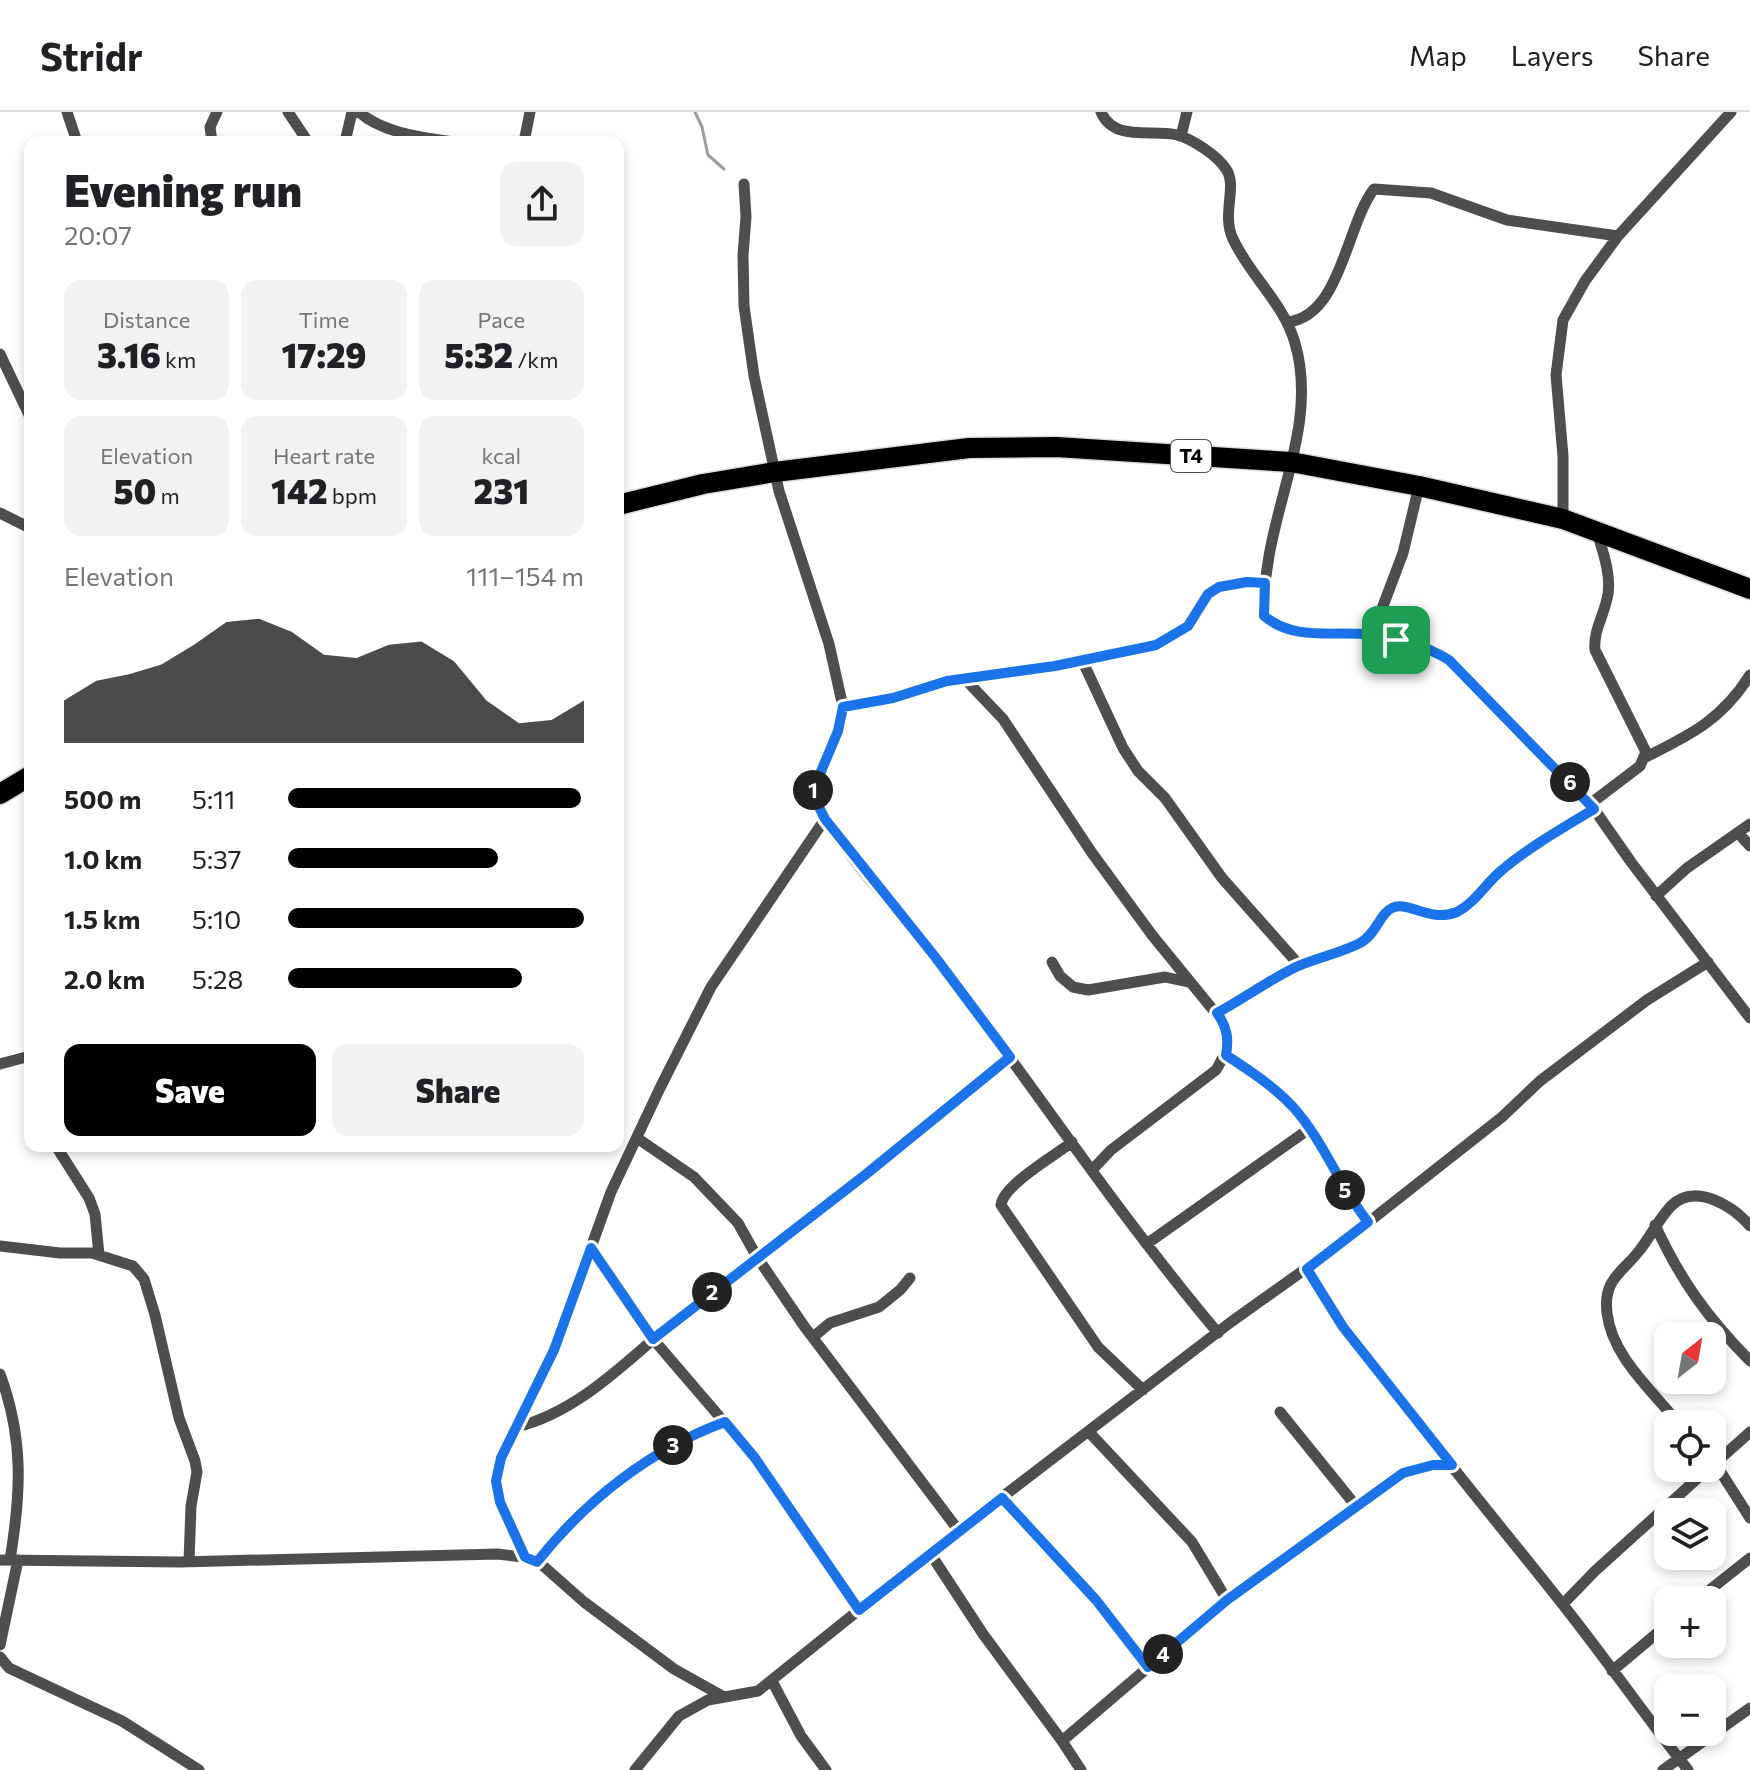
<!DOCTYPE html>
<meta charset="utf-8">
<style>
:root{--surface:#fff;--page:#f2f2f2;--text:#202124;--muted:#757577;--line:#e0e0e0;--accent:#000}
body{margin:0;font-family:Commissioner,sans-serif;background:var(--page);color:var(--text);height:100vh;display:flex;flex-direction:column;font-size:30px;white-space:nowrap}
*{box-sizing:border-box;margin:0}
p{font-size:26px;color:var(--muted)}
.icon{flex:none;width:44px;height:44px;fill:none;stroke:currentColor;stroke-width:2;stroke-linecap:round;stroke-linejoin:round}
.map{position:relative;flex:1;overflow:hidden}
.details{position:absolute;left:24px;top:24px;width:600px;height:1016px;display:flex;flex-direction:column;background:var(--surface);border-radius:16px;box-shadow:0 4px 12px #0003}
.details>*{flex:none}
.needle{width:52px;rotate:31deg}
.controls{position:absolute;left:1654px;top:1210px;display:grid;gap:16px}
.controls a{display:grid;place-items:center;width:72px;height:72px;border-radius:16px;background:var(--surface);box-shadow:0 4px 12px #0003;font-size:40px}
.pin{position:absolute;display:grid;place-items:center;width:68px;height:68px;color:#fff;margin:-34px;border-radius:16px;box-shadow:0 4px 12px #0006}
.km{position:absolute;width:40px;height:40px;margin:-20px;border-radius:50%;background:#222;color:#fff;font-size:22px;line-height:40px;text-align:center}
.round{display:grid;place-items:center;flex:none;width:84px;height:84px;border-radius:16px;background:var(--page)}
.summary{display:flex;align-items:center;justify-content:space-between;height:136px;padding:0 40px}
h1{font-size:44px;font-weight:800;line-height:60px}
.stats{display:grid;grid-template-columns:repeat(3,1fr);gap:12px;height:136px;padding:8px 40px}
.stats div{display:grid;align-content:center;border-radius:16px;background:var(--page);text-align:center}
.stats b{font-size:34px;font-weight:800}
.stats small{font-size:22px;font-weight:400}
.stats p{font-size:22px}
.chart{height:224px;padding:16px 40px}
.chart p{display:flex;justify-content:space-between}
.chart svg{width:100%;height:144px;margin-top:8px;fill:var(--accent);opacity:.7}
.primary-button{display:flex;gap:16px;margin-top:auto;padding:16px 40px}
.primary-button a{flex:1;height:92px;border-radius:16px;background:var(--accent);color:#fff;font-size:32px;font-weight:800;line-height:92px;text-align:center}
.primary-button a+a{background:var(--page);color:var(--text)}
ul{padding:0 40px;list-style:none;font-size:26px}
li{display:grid;grid-template-columns:128px 96px 1fr;align-items:center;height:60px}
li i{height:20px;border-radius:10px;background:var(--accent)}
header{display:flex;align-items:center;gap:48px;box-sizing:border-box;height:112px;padding:0 40px;background:var(--surface);border-bottom:2px solid var(--line)}
header strong{font-size:38px}
nav{display:flex;gap:44px;margin-inline-start:auto;font-size:28px}
.map>svg:first-child{display:block}
.lines{fill:none;stroke-linecap:round;stroke-linejoin:round}
.stream{stroke:#9c9c9c;stroke-width:3}
.highway-casing{stroke:#dbdbdb;stroke-width:23}
.street{stroke:#4e4e4e;stroke-width:11}
.highway{stroke:#000;stroke-width:20}
.route-casing{stroke:#fff;stroke-width:16}
.route{stroke:#1a73e8;stroke-width:10}
.labels{text-anchor:middle;stroke-width:6;stroke-linejoin:round;paint-order:stroke}
.shield{fill:#fff;stroke:#4c4c4c;stroke-width:2}
.shield-label{font-size:20px;font-weight:bold;fill:#000}
</style>
<header>
<strong>Stridr</strong>
<nav><a>Map</a><a>Layers</a><a>Share</a></nav>
</header>
<div class="map">
<svg width="1750" height="1658" viewBox="0 0 1750 1658">
<rect width="100%" height="100%" fill="#fff"/>
<g class="lines">
<path class="stream" d="M695 0 702 15 708 43 724 57"/>
<defs>
<path id="highway" d="M618 393 703 372 775 360 969 336 1056 335 1291 350 1419 374 1563 407 1750 477
M0 682 30 664"/>
</defs>
<use href="#highway" class="highway-casing"/>
<path class="street" d="M67 0 77 30
M288 0 308 30
M359 0C383 21 421 25 452 30
M1101 0C1114 30 1151 17 1177 23 1192 27 1217 43 1226 57 1238 74 1221 102 1233 127 1250 164 1283 190 1295 231 1316 303 1281 374 1269 444 1266 465 1262 484 1264 504 1294 530 1336 518 1372 523 1399 526 1426 534 1449 548L1594 697 1631 750 1750 906
M1181 24 1187 0
M212 30 210 15 217 0
M345 30 352 0
M524 30 530 0
M744 72 746 105 743 143 744 194 754 264 779 379 829 532 843 595 838 619 812 681C844 748 902 801 947 860 1037 980 1121 1106 1218 1221
M1287 210C1341 205 1346 113 1374 77L1431 81 1507 108 1618 124
M0 242 30 305
M0 401 30 416
M1563 407V344L1556 263 1563 208 1585 169 1618 124 1731 0
M1372 523 1403 441 1419 374
M1082 548 1123 636 1138 659 1165 686 1222 766 1300 854
M964 566 1003 607 1092 741 1152 823 1223 910C1230 930 1227 940 1216 958L1111 1038 1092 1058
M843 595 893 586 947 569 1055 554 1156 533 1188 514 1208 482 1219 475 1247 470 1265 471
M1644 646C1690 623 1722 608 1750 563
M1590 692 1640 654 1646 640 1595 538C1593 518 1605 502 1608 482 1611 462 1603 440 1597 420
M1739 722 1750 734
M1656 784 1687 756 1750 712
M1052 850 1060 864 1073 875 1088 878 1165 865 1188 870
M1217 901 1295 856 1326 842 1357 833 1367 827 1391 796C1413 789 1430 811 1456 800 1475 792 1486 772 1501 758 1529 735 1563 716 1594 697
M1226 943C1250 959 1274 974 1294 996 1324 1030 1340 1075 1368 1110
M0 952 30 944
M637 1026 694 1065 738 1111 757 1145 804 1214 959 1419
M1072 1030C1056 1043 1003 1073 1001 1093L1098 1235 1143 1278
M56 1034 89 1086 95 1102 99 1143
M1655 1113C1681 1169 1707 1205 1750 1249
M1148 1131 1309 1017
M0 1134 60 1141H92L133 1154 144 1167 155 1203 179 1306 195 1349 197 1360 191 1394 189 1450
M591 1136 653 1227 755 1346 859 1498
M1307 1157C1381 1272 1471 1377 1556 1484 1602 1541 1643 1601 1688 1658
M813 1225 830 1211 879 1195 900 1178 910 1166
M0 1262C24 1327 21 1381 10 1448
M1280 1300 1356 1394
M1679 1312C1653 1279 1612 1245 1607 1201 1603 1167 1622 1161 1639 1139 1651 1124 1658 1108 1671 1094 1695 1070 1733 1094 1750 1114
M516 1315C584 1299 637 1238 690 1196 748 1152 807 1109 864 1064 914 1026 962 985 1010 945
M1089 1320 1192 1430 1227 1488
M1715 1351 1750 1406
M1712 1354 1750 1320
M1002 1386 1096 1488 1148 1555
M930 1441 983 1522 1062 1629
M525 1445 500 1390 496 1369 501 1346 554 1238 611 1080 660 976 711 875 825 707
M0 1448 180 1450 498 1442 530 1446 541 1452 584 1490 674 1557 724 1585
M537 1450C585 1389 651 1337 725 1310
M1697 1488 1750 1446
M1563 1492 1595 1459 1709 1356
M0 1533 18 1448
M0 1545 9 1556 122 1609 199 1658
M1612 1559 1668 1512
M772 1569 801 1624 826 1658
M635 1658 679 1604 708 1588 758 1579 950 1425 1231 1210 1342 1131 1502 1005 1540 969 1647 888 1708 850
M1081 1658 1062 1629 1227 1488 1403 1361 1433 1353H1452
M1663 1658 1750 1596"/>
<use href="#highway" class="highway"/>
</g>
<g class="lines">
<defs>
<path id="route" d="M1247 470 1265 471 1264 504C1295 530 1336 518 1372 523 1399 526 1426 534 1449 548L1594 697C1563 716 1529 735 1502 758 1486 771 1475 791 1457 800 1430 811 1407 788 1392 796 1380 801 1376 823 1360 831 1341 841 1316 846 1296 855 1269 868 1243 887 1217 901 1227 915 1229 926 1226 943 1250 959 1274 974 1294 996 1324 1030 1340 1075 1368 1110L1307 1157 1343 1215 1452 1353H1433L1403 1361 1227 1488 1148 1555 1096 1488 1002 1386 859 1498 755 1346 725 1310C651 1337 585 1389 537 1450L525 1445 500 1390 496 1369 501 1346 554 1238 591 1136 653 1227 865 1063 1010 945 936 846 825 707 812 681 838 619 843 595 893 586 947 569 1055 554 1156 533 1188 514 1208 482 1219 475Z"/>
</defs>
<use href="#route" class="route-casing"/>
<use href="#route" class="route"/>
</g>
<g class="labels">
<rect class="shield" x="1171" y="328" width="40" height="32" rx="6"/>
<g class="shield-label">
<text x="1191" y="351">T4</text>
</g>
</g>
</svg>
<div class="controls">
<a><svg class="needle" viewBox="-14 -14 28 28"><path d="M0-13l5 13h-10z" fill="#e53935"/><path d="M0 13l5-13h-10z" fill="#757577"/></svg></a>
<a><svg class="icon" aria-label="locate" viewBox="0 0 24 24"><circle cx="12" cy="12" r="6"/><path d="M12 2v4M12 18v4M2 12h4M18 12h4"/></svg></a>
<a><svg class="icon" aria-label="layers" viewBox="0 0 24 24"><path d="M12 4l9 5-9 5-9-5zM3 14l9 5 9-5"/></svg></a>
<a>+</a>
<a>−</a>
</div>
<div class="pin" style="left:1396px;top:528px;background:#1e9e55"><svg class="icon" aria-label="arrive" viewBox="0 0 24 24"><path d="M6 21V4h12l-3 4 3 4H6"/></svg></div>
<b class="km" style="left:813px;top:678px">1</b>
<b class="km" style="left:712px;top:1180px">2</b>
<b class="km" style="left:673px;top:1333px">3</b>
<b class="km" style="left:1163px;top:1542px">4</b>
<b class="km" style="left:1345px;top:1078px">5</b>
<b class="km" style="left:1570px;top:670px">6</b>
<section class="details">
<div class="summary"><div><h1>Evening run</h1><p>20:07</p></div><a class="round"><svg class="icon" aria-label="share" viewBox="0 0 24 24"><path d="M12 15V3M7 8l5-5 5 5M5 13v7h14v-7"/></svg></a></div>
<div class="stats">
<div><p>Distance</p><b>3.16<small> km</small></b></div>
<div><p>Time</p><b>17:29</b></div>
<div><p>Pace</p><b>5:32<small> /km</small></b></div>
</div>
<div class="stats">
<div><p>Elevation</p><b>50<small> m</small></b></div>
<div><p>Heart rate</p><b>142<small> bpm</small></b></div>
<div><p>kcal</p><b>231</b></div>
</div>
<div class="chart"><p><span>Elevation</span>111–154 m</p>
<svg viewBox="0 0 160 44" preserveAspectRatio="none"><path d="M0 44V31L10 25L20 23L30 20L40 14L50 7L60 6L70 10L80 17L90 18L100 14L110 13L120 19L130 31L140 38L150 37L160 31V44z"/></svg>
</div>
<ul>
<li><b>500 m</b>5:11<i style="width:99%"></i></li>
<li><b>1.0 km</b>5:37<i style="width:71%"></i></li>
<li><b>1.5 km</b>5:10<i style="width:100%"></i></li>
<li><b>2.0 km</b>5:28<i style="width:79%"></i></li>
</ul>
<div class="primary-button"><a>Save</a><a>Share</a></div>
</section>
</div>
